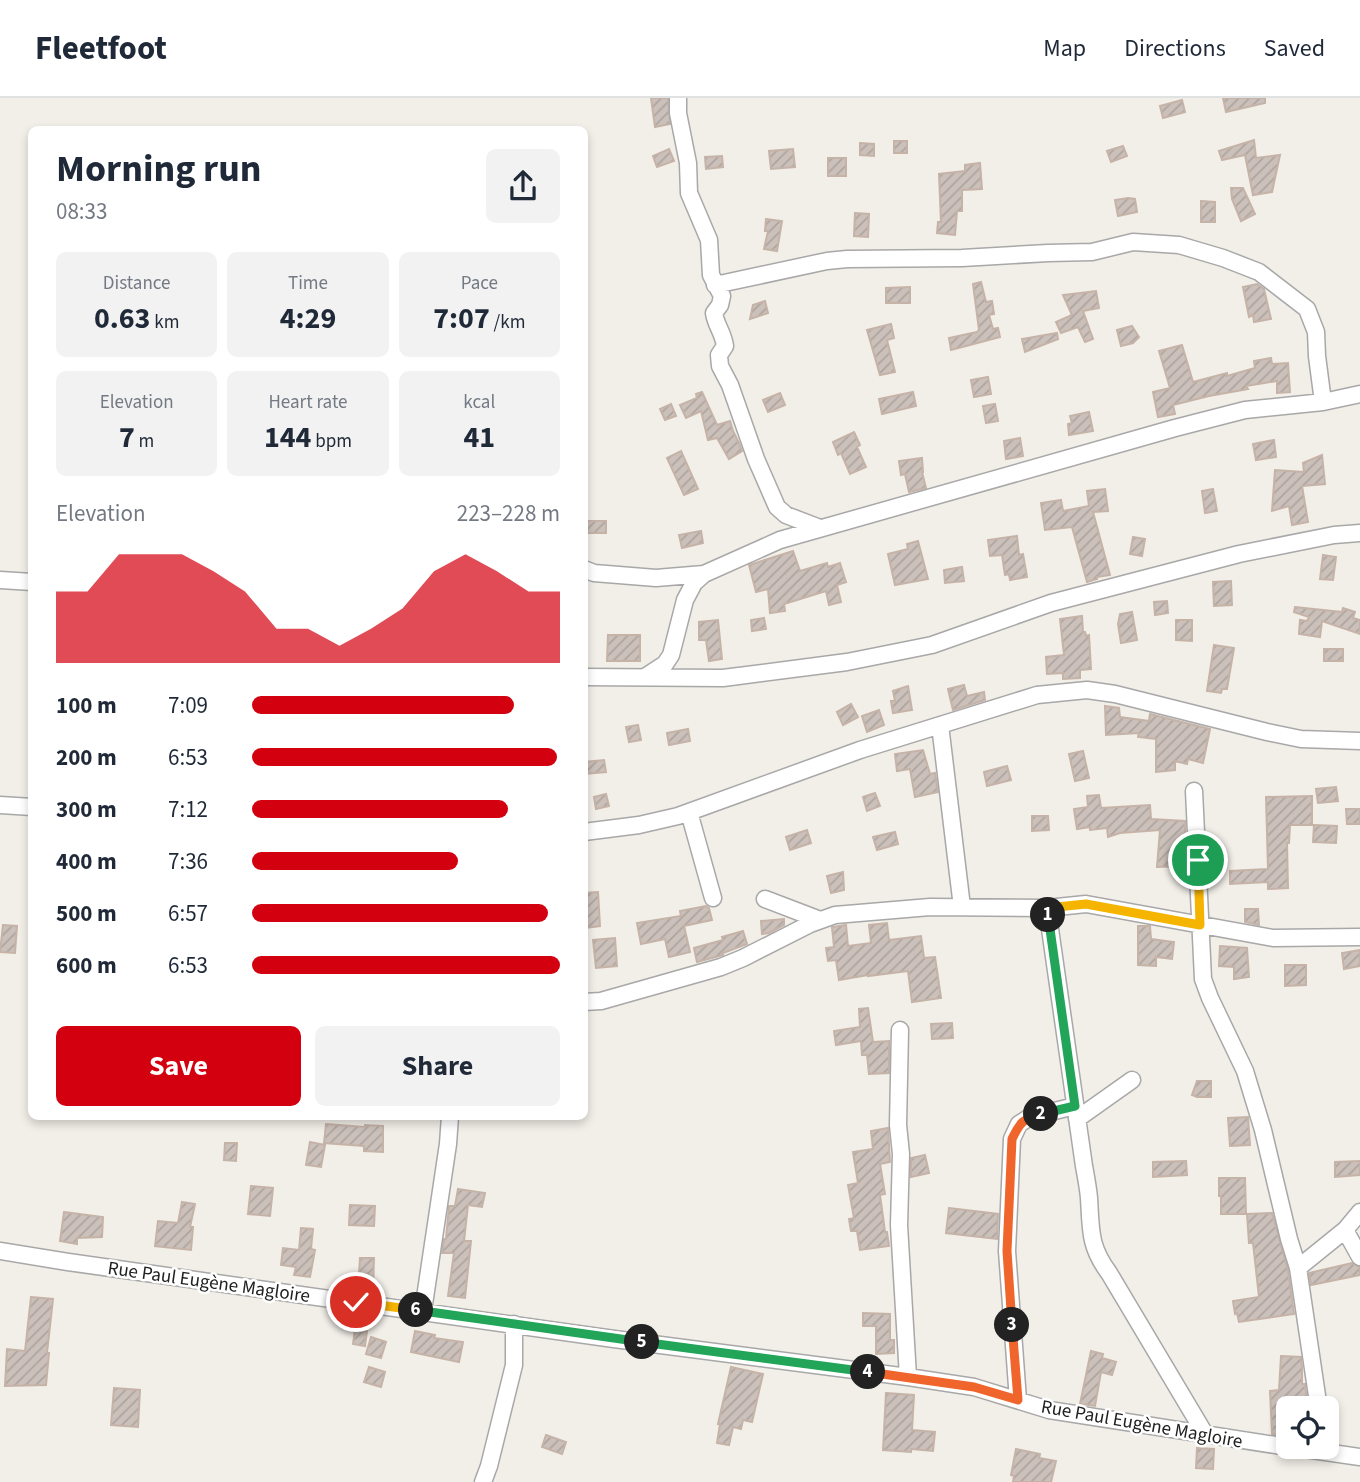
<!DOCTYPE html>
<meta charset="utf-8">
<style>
:root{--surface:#fff;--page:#f2f2f3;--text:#1f2937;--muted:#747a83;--line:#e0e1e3;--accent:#d3000f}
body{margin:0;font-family:"Source Sans 3",sans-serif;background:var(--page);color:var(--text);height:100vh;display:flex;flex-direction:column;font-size:26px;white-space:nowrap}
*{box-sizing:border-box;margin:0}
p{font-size:23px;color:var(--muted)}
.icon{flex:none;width:38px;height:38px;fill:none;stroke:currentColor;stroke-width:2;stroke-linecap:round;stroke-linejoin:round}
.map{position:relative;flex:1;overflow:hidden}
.drawer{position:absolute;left:28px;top:28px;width:560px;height:994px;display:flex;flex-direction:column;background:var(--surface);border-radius:10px;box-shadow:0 4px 10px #0003}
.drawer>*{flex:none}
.tools{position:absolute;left:1276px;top:1298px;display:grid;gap:14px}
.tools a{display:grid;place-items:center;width:63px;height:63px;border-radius:10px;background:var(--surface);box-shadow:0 4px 10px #0003;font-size:35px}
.pin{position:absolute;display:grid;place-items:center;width:60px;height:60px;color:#fff;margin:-30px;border:4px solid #fff;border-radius:50%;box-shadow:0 2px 7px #0007}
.km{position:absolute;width:35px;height:35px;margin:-18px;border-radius:50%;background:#222;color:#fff;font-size:19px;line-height:35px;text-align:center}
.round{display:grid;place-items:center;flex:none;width:74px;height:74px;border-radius:10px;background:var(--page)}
.overview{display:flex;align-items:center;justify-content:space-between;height:119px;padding:0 28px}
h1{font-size:38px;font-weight:700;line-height:52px}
.stats{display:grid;grid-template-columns:repeat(3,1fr);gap:10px;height:119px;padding:7px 28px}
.stats div{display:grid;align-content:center;border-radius:10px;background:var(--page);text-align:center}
.stats b{font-size:30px;font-weight:700}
.stats small{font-size:19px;font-weight:400}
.stats p{font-size:19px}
.chart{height:196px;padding:14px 28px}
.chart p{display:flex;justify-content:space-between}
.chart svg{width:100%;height:126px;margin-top:7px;fill:var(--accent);opacity:.7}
.cta{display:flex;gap:14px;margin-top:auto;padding:14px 28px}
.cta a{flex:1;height:80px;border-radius:10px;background:var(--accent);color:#fff;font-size:28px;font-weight:700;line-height:80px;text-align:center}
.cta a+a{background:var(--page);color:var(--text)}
ul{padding:0 28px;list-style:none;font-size:23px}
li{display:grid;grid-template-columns:112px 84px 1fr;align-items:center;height:52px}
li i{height:18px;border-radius:9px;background:var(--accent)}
header{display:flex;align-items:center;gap:42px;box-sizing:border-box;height:98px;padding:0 35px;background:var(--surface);border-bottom:2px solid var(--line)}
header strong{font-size:33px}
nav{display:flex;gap:38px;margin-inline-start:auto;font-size:24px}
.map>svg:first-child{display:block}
.building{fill:url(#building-hatch);stroke:#c6b3a8;stroke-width:2}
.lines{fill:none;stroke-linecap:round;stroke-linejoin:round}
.minor-casing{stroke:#a8a8a8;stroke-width:19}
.minor{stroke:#fff;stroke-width:16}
.split-1-casing{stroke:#fff;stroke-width:14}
.split-2-casing{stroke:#fff;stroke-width:14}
.split-3-casing{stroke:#fff;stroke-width:14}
.split-4-casing{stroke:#fff;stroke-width:14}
.split-5-casing{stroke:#fff;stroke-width:14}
.split-6-casing{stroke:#fff;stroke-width:14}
.split-7-casing{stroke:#fff;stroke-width:14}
.split-1{stroke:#f5b400;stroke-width:9}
.split-2{stroke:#22a559;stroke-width:9}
.split-3{stroke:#f0652b;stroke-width:9}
.split-4{stroke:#f0652b;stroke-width:9}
.split-5{stroke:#22a559;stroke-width:9}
.split-6{stroke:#22a559;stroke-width:9}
.split-7{stroke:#f5b400;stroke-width:9}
.labels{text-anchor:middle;stroke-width:5;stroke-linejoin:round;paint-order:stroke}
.street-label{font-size:19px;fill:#212121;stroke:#fff}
</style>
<header>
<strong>Fleetfoot</strong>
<nav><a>Map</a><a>Directions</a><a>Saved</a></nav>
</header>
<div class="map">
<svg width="1360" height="1384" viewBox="0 0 1360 1384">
<defs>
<pattern id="building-hatch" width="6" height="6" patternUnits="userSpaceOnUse" patternTransform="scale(1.75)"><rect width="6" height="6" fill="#cbc0ba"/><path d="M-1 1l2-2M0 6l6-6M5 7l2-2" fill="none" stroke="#aea5a0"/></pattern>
</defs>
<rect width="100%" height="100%" fill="#f2eee8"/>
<path class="building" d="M651 0H668L670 26 655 29Z
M1223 0H1265V5L1226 14Z
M1182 2 1185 14 1163 20 1160 8Z
M1254 42 1256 60 1280 57 1272 94 1253 97 1245 57 1222 62 1219 53Z
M894 43H907V55H894Z
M860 45 874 46V58L860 57Z
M1123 48 1127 58 1111 64 1107 53Z
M669 51 674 63 657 69 653 58Z
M793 51 795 69 771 71 769 53Z
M722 58 723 69 706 71 705 59Z
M828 60H846V78H828Z
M980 65 982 91 962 92V113H957L955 137 937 135 938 124H941L939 76 965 73V67Z
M1231 90H1243L1255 116 1241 123 1232 101Z
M1128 100 1135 101 1137 114 1118 118 1115 102Z
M1201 103 1215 104V124H1201Z
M855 115 869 116 868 139 854 138Z
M766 121 782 123 777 153 764 151 768 133H765Z
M981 184 986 204 992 203 994 216 989 217 993 231 998 230 1000 239 951 252 949 240 977 234 979 232 973 186Z
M1257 186 1264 191 1271 221 1254 224 1253 217 1249 219 1243 189Z
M910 189V205H886V190Z
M1096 193 1099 210 1083 213 1093 241 1085 244 1078 229 1061 235 1056 224 1072 217 1063 197Z
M765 203 768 215 750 221 753 207Z
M891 226 894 240 887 242 895 274 880 277 867 232Z
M1132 228 1139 239 1133 245 1121 248 1117 232Z
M1057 235 1058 241 1025 254 1022 241Z
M1182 247 1193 284 1227 275V278L1255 270 1254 263 1271 260 1272 266 1288 265 1290 294 1277 295V283L1246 288 1248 291 1209 298 1173 307 1175 316 1158 319 1153 294 1170 290 1159 253Z
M988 279 991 296 974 299 971 282Z
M702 294 717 327 730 323 733 333 739 345 742 353 729 361 717 340 708 342 701 313 686 320 680 307 697 300 696 296Z
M913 294 916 308 882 316 879 301Z
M780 295 785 307 768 314 763 302Z
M671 306 676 318 665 322 660 311Z
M995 306 998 323 986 325 983 308Z
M1089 314 1093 333 1069 337 1068 326 1072 325 1070 318Z
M854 334 860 347 857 349 866 369 850 376 841 355 838 357 833 344Z
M1020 340 1023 358 1006 361 1004 343Z
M1274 342 1276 359 1256 362 1253 346Z
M681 353 698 391 684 397 667 360Z
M1322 357 1325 386 1302 388 1308 424 1292 427 1289 408 1272 413 1275 372 1304 374 1303 365Z
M922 360 923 374H922L926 390 909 394 905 376 901 377 899 363Z
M1105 391 1108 413 1093 414 1110 477 1097 479V481L1087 484 1072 429 1045 432 1041 405 1061 402 1063 413 1089 408 1087 393Z
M1213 391 1217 413 1205 415 1202 393Z
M584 423H606V435H584Z
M701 433 703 445 682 450 679 437Z
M1017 438 1019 457 1023 456 1027 479 1010 482 1009 476 1005 477 1002 457 990 458 988 442Z
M1133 439 1145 441 1142 458 1130 456Z
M918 443 928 481 895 487 888 456 908 451 907 446Z
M793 453 800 473 827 465 828 469 840 465 846 484 837 487 841 504 829 507 826 493 784 506 785 513 770 515 768 491 756 494 749 467Z
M1323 457 1336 459 1333 482 1320 481Z
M962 469 964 483 945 485 944 472Z
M1231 483 1232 507 1214 508 1213 484Z
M1167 503 1168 515 1155 517 1154 504Z
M1295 509 1342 514 1343 510 1355 514 1353 520 1360 522V536L1322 523 1320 539 1299 536 1300 522 1307 523 1309 519 1294 514Z
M1132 514 1137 542 1121 545 1118 526 1120 516Z
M1082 518 1083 534H1085L1086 538 1089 537 1091 571 1080 572V580L1063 581V575L1047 576 1046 559 1064 557 1060 521Z
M764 520 766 531 752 533 751 522Z
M718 522 722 561 709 563 706 542H699V524Z
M1176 522H1192V543L1176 542Z
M608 537H640V563H607Z
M1214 547 1234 550 1227 591H1222L1221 595 1207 593Z
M1324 551H1343V563H1324Z
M964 587 967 598 984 594 985 602 953 612 948 591Z
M908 588 912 612 893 615 891 603H895L893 593Z
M851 606 858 619 843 627 837 614Z
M1105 608 1119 610 1120 619 1149 623 1150 616 1210 631 1203 665 1188 661 1187 666 1175 663V672L1156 674V641L1138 639 1139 635 1106 637Z
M879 612 884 627 867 634 862 618Z
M638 627 641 642 629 644 626 629Z
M688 631 690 643 669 647 667 635Z
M923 652 930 676 935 675 938 694 915 699 910 671 897 673 895 656Z
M1083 653 1089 680 1075 683 1069 656Z
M604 662 606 674 584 676V664Z
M1007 668 1011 682 987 688 984 674Z
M1336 689 1338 703 1318 705 1316 691Z
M875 695 880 708 867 713 863 699Z
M606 696 609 708 596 711 594 699Z
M1099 697 1101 710 1150 707 1151 721 1185 723V768L1157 769 1160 732 1120 735 1108 739 1107 730 1090 732V729L1077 731 1074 711 1088 709 1087 698Z
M1312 698V727H1290L1289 745H1287L1288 790 1268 791V784L1230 786V773L1268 771 1266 699Z
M1346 711H1360V726H1347Z
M1032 718H1048L1049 732 1032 733Z
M1314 727 1337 728 1336 745 1313 744Z
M807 732 811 745 790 752 786 739Z
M895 734 898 746 877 752 873 739Z
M843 774 844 792 831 795 827 778Z
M598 794 600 828 584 830V795Z
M706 808 709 810 712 822 684 828 690 854 669 859 665 841 641 846 637 825 681 818 680 813Z
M1245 811H1258L1259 827 1245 824Z
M784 821V827L769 835 762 836 761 823Z
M887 825 889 842 921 838 924 860 935 859 941 900 912 904 908 873 868 878V877L839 882 836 862 828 863 826 850 834 849 832 829 846 827 848 848 871 845 869 827Z
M3 827 17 828 15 855 0 854Z
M1138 828H1150L1151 841 1174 844 1172 861 1156 859V868L1138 867Z
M743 833 747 846 723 855V857L697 864 694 850 723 842 722 839Z
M615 840 617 868 596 870 593 842Z
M1220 848 1247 850 1249 879 1234 881V869L1219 868Z
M1360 852V868L1344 871 1342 855Z
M1285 867H1306V887L1285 888Z
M868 910 873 944 889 943V975L869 976 867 957H862L861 943 836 947 834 933 860 929 859 911Z
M952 925 953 940 932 941 931 926Z
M1197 983H1211V999H1197L1192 997Z
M1248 1019 1250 1047 1230 1048 1228 1020Z
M326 1026 365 1029V1027L383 1028V1054L364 1053V1048L324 1045Z
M888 1030 890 1064 880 1066 885 1096 880 1097 885 1134H887L889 1148 860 1152 857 1133H851L849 1121 854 1120 848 1087 858 1085 853 1054 873 1051 871 1033Z
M310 1044 325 1047 321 1069 306 1067Z
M225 1045H237L236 1063 224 1062Z
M925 1057 929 1075 911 1079V1060Z
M1186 1063 1187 1077 1153 1079V1064Z
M1360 1063V1077L1335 1079V1064Z
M1219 1080H1245L1246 1116H1221V1098H1219Z
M251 1088 273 1090 270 1118 248 1116Z
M458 1091 485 1095 482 1109 468 1107 464 1143H471L465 1200 448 1198 454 1155H442L444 1141H446L449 1108H455Z
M182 1104 195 1106 190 1129H193L191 1152 155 1148 158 1123 178 1125Z
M350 1107 375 1108 374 1128 349 1127Z
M949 1110 998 1116 997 1141 946 1135Z
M64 1114 103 1119 102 1139 77 1140V1146L60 1143Z
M1272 1115 1288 1172 1294 1216 1239 1224 1237 1215 1235 1216 1233 1203 1259 1199 1253 1145H1249L1247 1116Z
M301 1130 313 1131 311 1151 315 1152 310 1179 294 1177 296 1169 281 1167 283 1150 299 1152Z
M360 1160H374L373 1193 358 1192Z
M1352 1165 1360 1169V1177L1311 1187 1309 1175Z
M31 1199 53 1201 47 1255H49L46 1287 5 1288 7 1251 25 1253Z
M863 1215 890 1216V1242H894V1255L876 1256V1228H863Z
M355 1231 367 1233 365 1248 353 1246Z
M415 1233 435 1237 434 1240 463 1244 459 1264 411 1254Z
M371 1239 386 1244 381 1260 366 1256Z
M1091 1253 1103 1256 1102 1260 1116 1264 1112 1277 1101 1274 1095 1308 1080 1306Z
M1281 1258 1301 1259 1302 1270V1286H1305L1308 1311H1288L1285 1338 1272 1336 1270 1293 1279 1292Z
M369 1269 385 1274 381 1289 364 1284Z
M731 1269 763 1276 752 1324 743 1322 741 1331 733 1329 729 1347 717 1345 720 1326H718Z
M114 1290 140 1292 138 1329 111 1327Z
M886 1295 914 1297 912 1332 935 1334 933 1353 911 1351V1354L883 1352Z
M546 1337 566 1344 562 1356 542 1349Z
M1197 1350 1214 1351 1213 1371 1196 1370Z
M1016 1351 1040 1356 1039 1360 1056 1363 1051 1384H1013L1014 1378 1011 1377Z"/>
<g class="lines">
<defs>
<path id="minor" d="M678 0V15L688 65 689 95 709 142 711 177 722 198 720 207 714 215C716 228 723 234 725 248L719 257 720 268 730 287 756 361 777 409 786 417 820 430
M715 187 827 163 847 161 962 160 1048 155 1092 154 1133 144 1179 147 1223 160 1259 174 1307 211 1316 234 1317 258 1323 304
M584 471 594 475 656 480 704 476
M0 482 32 484
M584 579 723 580 847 564 932 547 1051 505 1239 456 1334 437 1360 435
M645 579 665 566 671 557 685 502 694 485 704 476 780 442 1175 330 1245 312 1323 304 1360 296
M940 627 962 809
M1194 693 1203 881 1210 900 1245 973 1263 1032 1289 1141 1298 1170 1319 1311
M0 707 32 709
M689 714 713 800
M584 734 639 727 678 718 860 652 1037 597 1087 592 1115 596 1267 634 1301 641 1360 643
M765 801 820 822
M1047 810C1059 896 1071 982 1084 1068 1086 1079 1088 1089 1089 1100 1091 1132 1089 1148 1109 1175L1205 1336
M584 904 601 903 721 869 743 860 810 826 835 817 930 809 1047 810 1086 806 1273 840 1360 839
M900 932 898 1027 901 1056 899 1127 908 1279
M1077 1021 1132 982
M1360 1114 1345 1132 1360 1159
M0 1153 68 1164 614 1241 908 1279 974 1289 1049 1312 1288 1349
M1298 1170 1345 1132
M423 1213 448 1046 450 1018
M1018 1302 1007 1153 1012 1041 1019 1026 1030 1019 1075 1008
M1291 1349 1360 1359
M483 1384 489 1368 514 1267V1226"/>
</defs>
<use href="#minor" class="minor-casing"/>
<use href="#minor" class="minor"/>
</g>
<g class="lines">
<defs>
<path id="split-1" d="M1048 817 1047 810 1086 806 1200 827 1198 762"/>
<path id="split-2" d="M1041 1016 1075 1008 1048 817"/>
<path id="split-3" d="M1012 1227 1007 1153 1012 1041C1020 1024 1023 1021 1041 1016"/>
<path id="split-4" d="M868 1274 974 1289 1018 1302 1012 1227"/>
<path id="split-5" d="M642 1244 868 1274"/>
<path id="split-6" d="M416 1212 642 1244"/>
<path id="split-7" d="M356 1204 416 1212"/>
</defs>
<use href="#split-1" class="split-1-casing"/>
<use href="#split-2" class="split-2-casing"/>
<use href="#split-3" class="split-3-casing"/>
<use href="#split-4" class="split-4-casing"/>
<use href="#split-5" class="split-5-casing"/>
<use href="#split-6" class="split-6-casing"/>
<use href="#split-7" class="split-7-casing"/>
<use href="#split-1" class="split-1"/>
<use href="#split-2" class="split-2"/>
<use href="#split-3" class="split-3"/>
<use href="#split-4" class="split-4"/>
<use href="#split-5" class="split-5"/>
<use href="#split-6" class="split-6"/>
<use href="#split-7" class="split-7"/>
</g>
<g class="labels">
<g class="street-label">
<text transform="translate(209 1183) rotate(8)" y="7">Rue Paul Eugène Magloire</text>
<text transform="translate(1142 1325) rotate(10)" y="7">Rue Paul Eugène Magloire</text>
</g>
</g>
</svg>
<div class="tools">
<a><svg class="icon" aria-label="locate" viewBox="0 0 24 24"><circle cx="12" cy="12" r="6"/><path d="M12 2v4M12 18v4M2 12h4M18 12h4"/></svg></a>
</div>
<div class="pin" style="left:1198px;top:762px;background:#1e9e55"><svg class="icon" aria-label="arrive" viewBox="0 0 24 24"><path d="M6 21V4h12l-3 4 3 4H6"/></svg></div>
<div class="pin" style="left:356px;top:1204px;background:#d93025"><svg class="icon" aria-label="check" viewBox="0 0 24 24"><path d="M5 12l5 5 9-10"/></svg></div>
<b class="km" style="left:1048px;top:817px">1</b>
<b class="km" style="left:1041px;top:1016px">2</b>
<b class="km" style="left:1012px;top:1227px">3</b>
<b class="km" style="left:868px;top:1274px">4</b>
<b class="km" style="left:642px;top:1244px">5</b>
<b class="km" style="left:416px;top:1212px">6</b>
<section class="drawer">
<div class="overview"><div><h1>Morning run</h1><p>08:33</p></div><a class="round"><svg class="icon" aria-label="share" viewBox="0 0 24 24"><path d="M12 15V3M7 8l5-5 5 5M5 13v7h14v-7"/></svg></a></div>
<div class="stats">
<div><p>Distance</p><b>0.63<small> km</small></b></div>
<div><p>Time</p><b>4:29</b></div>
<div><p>Pace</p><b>7:07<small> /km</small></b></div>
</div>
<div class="stats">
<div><p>Elevation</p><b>7<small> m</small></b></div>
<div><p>Heart rate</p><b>144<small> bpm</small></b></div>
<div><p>kcal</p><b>41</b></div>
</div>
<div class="chart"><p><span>Elevation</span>223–228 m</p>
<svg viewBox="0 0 160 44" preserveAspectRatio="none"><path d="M0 44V19L10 19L20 6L30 6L40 6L50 12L60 19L70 32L80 32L90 38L100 32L110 25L120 12L130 6L140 12L150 19L160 19V44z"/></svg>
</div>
<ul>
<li><b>100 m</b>7:09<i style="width:85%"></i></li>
<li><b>200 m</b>6:53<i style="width:99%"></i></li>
<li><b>300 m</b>7:12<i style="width:83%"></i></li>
<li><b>400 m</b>7:36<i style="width:67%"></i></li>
<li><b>500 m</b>6:57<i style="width:96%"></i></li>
<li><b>600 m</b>6:53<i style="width:100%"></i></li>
</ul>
<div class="cta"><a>Save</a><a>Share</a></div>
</section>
</div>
